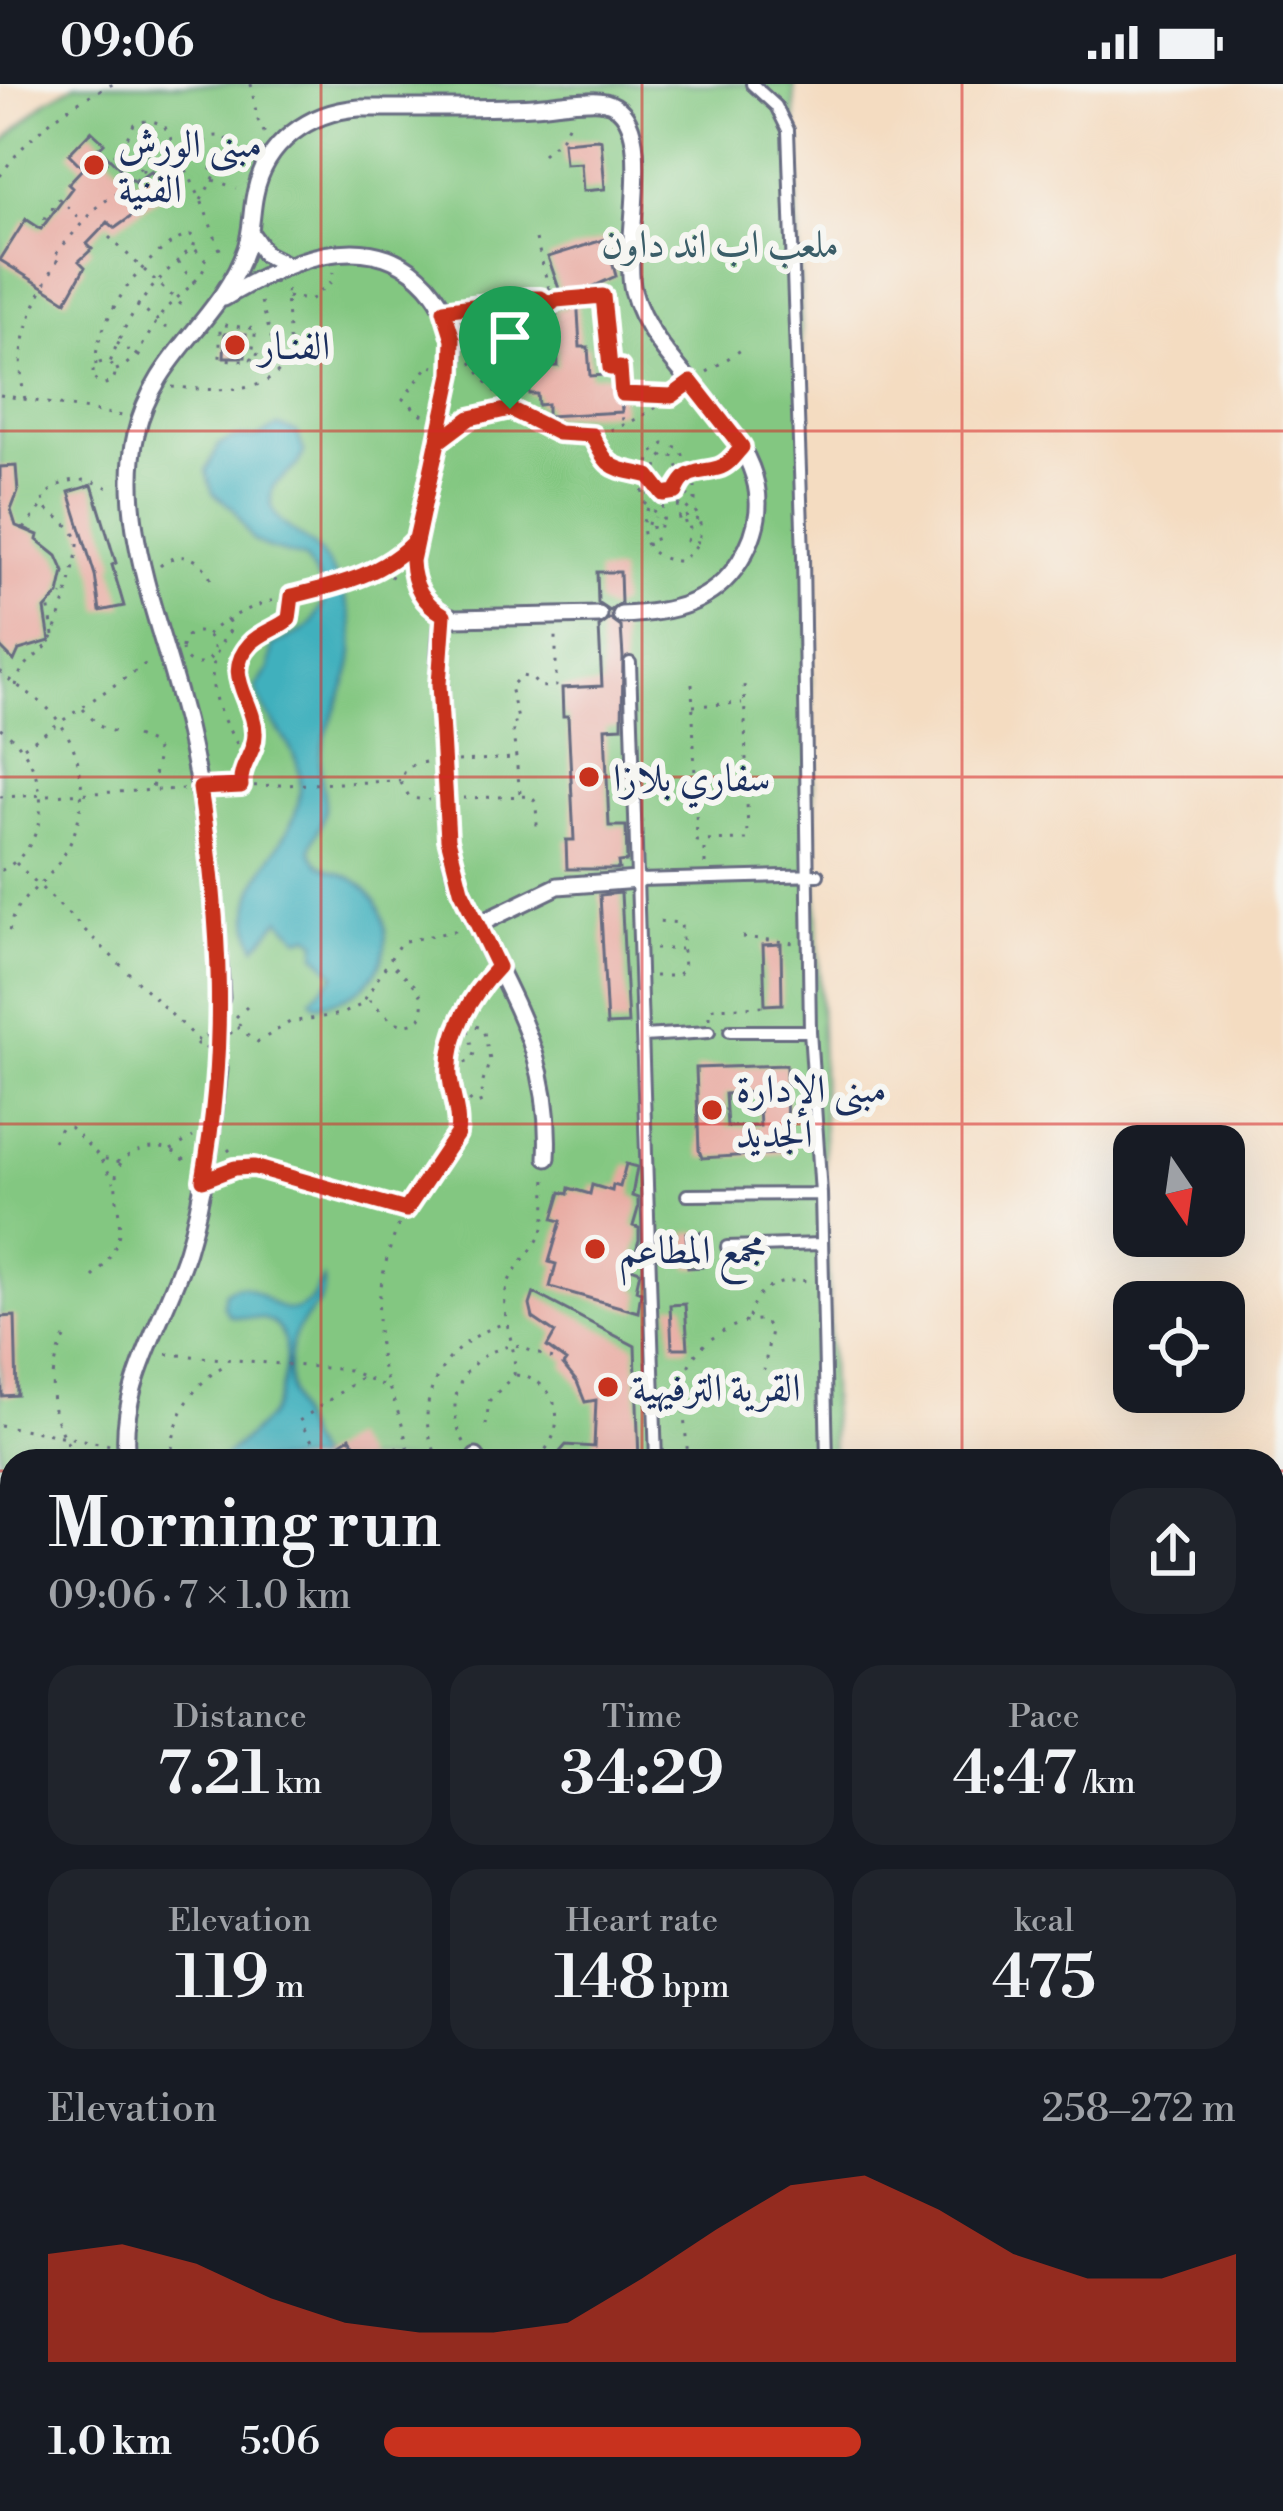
<!DOCTYPE html>
<meta charset="utf-8">
<style>
:root{--surface:#171b24;--page:#20242c;--text:#f1f3f6;--muted:#9ea1a6;--accent:#c8321e}
body{margin:0;font-family:"Libre Bodoni",Amiri,serif;background:var(--page);color:var(--text);height:100vh;display:flex;flex-direction:column;font-size:45px;white-space:nowrap}
*{box-sizing:border-box;margin:0}
p{font-size:39px;color:var(--muted)}
.icon{flex:none;width:66px;height:66px;fill:none;stroke:currentColor;stroke-width:2;stroke-linecap:round;stroke-linejoin:round}
.map{position:relative;flex:1;overflow:hidden}
.sheet{position:absolute;left:0px;top:1365px;width:1284px;height:1062px;display:flex;flex-direction:column;background:var(--surface);border-radius:36px 36px 0 0;box-shadow:0 12px 48px #0002}
.sheet>*{flex:none}
.needle{width:78px;rotate:167deg}
.controls{position:absolute;left:1113px;top:1041px;display:grid;gap:24px}
.controls a{display:grid;place-items:center;width:132px;height:132px;border-radius:24px;background:var(--surface);box-shadow:0 12px 48px #0002;font-size:60px}
.pin{position:absolute;display:grid;place-items:center;width:102px;height:102px;color:#fff;margin:-123px -51px;border-radius:50% 50% 50% 0;rotate:-45deg;box-shadow:0 0 12px #0007}
.pin .icon{rotate:45deg}
.round{display:grid;place-items:center;flex:none;width:126px;height:126px;border-radius:36px;background:var(--page)}
.headline{display:flex;align-items:center;justify-content:space-between;height:204px;padding:0 48px}
h1{font-size:66px;font-weight:600;line-height:90px}
.stats{display:grid;grid-template-columns:repeat(3,1fr);gap:18px;height:204px;padding:12px 48px}
.stats div{display:grid;align-content:center;border-radius:30px;background:var(--page);text-align:center}
.stats b{font-size:60px;font-weight:600}
.stats small{font-size:33px;font-weight:400}
.stats p{font-size:33px}
.chart{height:336px;padding:24px 48px}
.chart p{display:flex;justify-content:space-between}
.chart svg{width:100%;height:216px;margin-top:12px;fill:var(--accent);opacity:.7}
ul{padding:0 48px;list-style:none;font-size:39px}
li{display:grid;grid-template-columns:192px 144px 1fr;align-items:center;height:90px}
li i{height:30px;border-radius:15px;background:var(--accent)}
.status{display:flex;justify-content:space-between;align-items:center;height:84px;padding:0 60px;background:var(--surface);direction:ltr}
.status svg{height:33px;fill:currentColor}
.map>svg:first-child{display:block}
.green{fill:#83c781;stroke:#4f7b70;stroke-width:3}
.water{fill:#41b0bd;stroke:#2e708e;stroke-width:3}
.building{fill:#e8aaa1;fill-rule:evenodd}
.lines{fill:none;stroke-linecap:round;stroke-linejoin:round}
.service-casing{stroke:#676c81;stroke-width:16}
.pedestrian-casing{stroke:#676c81;stroke-width:21}
.path{stroke:#676c81;stroke-width:3;stroke-dasharray:3 9;stroke-linecap:butt}
.service{stroke:#fff;stroke-width:10}
.pedestrian{stroke:#fff;stroke-width:15}
.route-casing{stroke:#fff;stroke-width:24}
.route{stroke:#c8321e;stroke-width:15}
.grid{fill:none;stroke:#d62828;stroke-width:3;stroke-opacity:0.55}
.poi-dot{fill:#c8321e;stroke:#f6f6f2;stroke-width:4.5}
.labels{text-anchor:middle;stroke-width:12;stroke-linejoin:round;paint-order:stroke}
.poi-label{font-size:39px;fill:#1b2f5e;stroke:#f6f6f2;text-anchor:start}
.park-label{font-size:39px;fill:#3a5d68;stroke:#f6f6f2}
</style>
<div class="status"><b>09:06</b><svg viewBox="0 0 49 12"><path d="M0 12V9h3v3zM5 12V6h3v6zM10 12V3h3v9zM15 12V0h3v12zM26 1h20v11H26zM47 4h2v5h-2z"/></svg></div>
<div class="map">
<svg width="1283" height="2427" viewBox="0 0 1283 2427">
<rect width="100%" height="100%" fill="#f6f6f2"/>
<filter id="ink" filterUnits="userSpaceOnUse"><feTurbulence type="fractalNoise" baseFrequency=".00833" numOctaves="2"/><feDisplacementMap in="SourceGraphic" scale="24" xChannelSelector="R" yChannelSelector="G"/><feConvolveMatrix kernelMatrix="1 2 1 2 8 2 1 2 1" color-interpolation-filters="sRGB"/></filter>
<filter id="wash" filterUnits="userSpaceOnUse"><feTurbulence type="fractalNoise" baseFrequency=".004" numOctaves="4" result="noise"/><feDisplacementMap in="SourceGraphic" scale="48" xChannelSelector="R" yChannelSelector="G"/><feGaussianBlur stdDeviation="2.7" result="paint"/><feColorMatrix in="noise" values="0 0 0 0 0 0 0 0 0 0 0 0 0 0 0 0 0 1.4 0 .05"/><feComposite in="paint" operator="in"/></filter>
<g filter="url(#wash)">
<rect width="100%" height="100%" fill="#f4dcc1"/>
<path class="green" d="M77 0H794L833 1377H12V2415H962L964 2427H0V2015L11 1998 0 1980V1742L6 1740 0 1734V61L46 17Z"/>
<path class="water" d="M278 342 297 348 304 368 298 381 273 402C261 441 301 445 321 470 333 485 344 510 349 526 365 588 333 615 321 668 317 688 325 703 325 723 325 740 313 750 311 766 318 788 338 785 356 797 384 815 393 853 379 882 366 908 342 917 316 921L311 915 335 891 316 870 317 857 309 852 300 855 280 835 256 863C228 800 291 768 299 714 308 661 265 644 256 603L269 585 273 561 303 547 312 539 323 520 322 501 304 474 268 464 252 455 233 424 213 409 206 387 220 360 234 354 257 353Z
M323 1194C330 1219 303 1229 295 1251 278 1294 298 1339 318 1377H219C235 1362 255 1348 269 1331 283 1314 295 1259 275 1241 261 1229 244 1237 229 1231L223 1221 225 1208C255 1183 276 1248 309 1218 316 1211 318 1201 323 1194Z"/>
<g id="blocks">
<path class="building" d="M91 47 104 59 99 64 135 99 151 87 156 95 163 90 173 103 115 144 108 138 87 160 92 165 79 177 85 183 66 217 0 176 26 135 41 145 72 104 68 100 83 84 69 70Z
M597 55 601 56 605 105 583 107 581 79 565 80 563 58Z
M606 155 616 192 577 210 580 263H588L590 292 620 290 622 328 547 332V320L538 321 537 310H529L528 283 558 282 556 225H566L548 173Z
M225 250H246L245 273H224Z
M16 382 18 408 11 426 16 442 38 451 37 456 57 472 64 488 59 510 45 525 50 557 19 566 14 577 0 563V383Z
M92 401 116 479 112 481 124 522 100 527 95 491 69 408Z
M597 488H620L621 519 610 527 598 519Z
M610 535 621 543 623 573 622 643 605 644 609 742H626L627 777 618 778 619 785H567L566 756H574L568 632H563L562 604 602 602 599 543Z
M621 809 628 940 607 941 600 811Z
M781 860 782 920 765 921 763 861Z
M786 981 787 1069 702 1074 699 1066 696 984ZM758 1008 760 1042 727 1043 725 1010Z
M626 1080 637 1083 632 1112 638 1114V1125L633 1142 639 1144V1156L631 1184 640 1187 636 1206 641 1208 638 1228 550 1203 556 1180 549 1178 561 1137 553 1135 561 1108 568 1110 569 1104 590 1110 592 1101 612 1107 613 1101 620 1103Z
M700 1148 702 1183 688 1184 686 1149Z
M534 1209 635 1262 639 1377H552L566 1361 594 1363 596 1316 585 1318 577 1298 563 1281 566 1277 547 1263 555 1249 533 1234 530 1221Z
M685 1220 688 1264H672L670 1221Z
M15 1232 17 1311 2 1312 0 1233Z
M350 1353 365 1377H314Z"/>
</g>
</g>
<g filter="url(#ink)">
<use href="#blocks" fill-opacity="0" stroke="#676c81" stroke-width="3"/>
<g class="lines">
<defs>
<path id="service" d="M752 0 776 22 788 46 803 472 810 947 821 1110 827 1377
M630 579 656 1377
M638 796 818 791
M730 947H810
M643 952 709 948
M687 1111 821 1110
M727 1163 822 1160
M0 2002 12 2015
M0 2084H12
M0 2132 12 2135
M0 2181 12 2179
M0 2388 18 2427
M584 2415 587 2427
M642 2415 644 2427
M852 2415 854 2427
M879 2415 881 2427"/>
<path id="pedestrian" d="M250 148 265 170 287 181
M224 214C284 178 370 138 427 201 443 219 454 243 454 268 454 292 446 317 441 341 432 386 422 432 412 477 413 506 427 526 455 534L599 531
M444 531C435 580 442 628 444 678 446 721 444 764 461 805 501 904 553 960 547 1074
M479 840 558 802 638 796
M221 914C216 826 208 738 189 652 169 558 114 444 136 350 154 269 221 238 246 164 252 147 251 128 255 110 265 59 309 28 359 24 417 24 476 25 533 22 552 21 570 17 588 17 598 16 607 17 615 22 656 47 622 162 633 207 657 301 810 365 740 477 713 521 669 529 621 531
M127 1377C117 1301 165 1237 187 1167 205 1108 212 1046 219 985
M474 1377 476 1373"/>
</defs>
<use href="#service" class="service-casing"/>
<use href="#pedestrian" class="pedestrian-casing"/>
<path class="path" d="M251 0 257 34 265 50
M135 60a11 11 0 1 1 22 0a11 11 0 1 1-22 0Z
M200 69a17 17 0 1 1 34 0a17 17 0 1 1-34 0Z
M122 64 134 40 149 36 164 41 201 116 222 171
M543 70 562 53 570 37
M105 79 122 64 142 87
M0 92C29 50 67 20 113 0
M213 96 236 104
M201 116 217 88
M37 145 59 115 80 135
M109 153 187 226
M536 155 549 205
M178 178 200 206
M541 213a8 8 0 1 1 16 0a8 8 0 1 1-16 0Z
M287 213 310 216 332 197 333 188
M556 216 603 212 610 284 620 283 623 341
M543 219 549 280
M137 220 167 244
M464 223 541 214
M225 241 256 245 251 277 220 275V243Z
M117 259 146 276
M256 271 267 266 272 256 260 214
M93 289a11 11 0 1 1 22 0a11 11 0 1 1-22 0Z
M471 278C536 367 593 373 679 307
M96 281C92 240 151 158 191 151L196 156 193 163C154 197 126 230 110 279
M116 286C140 277 148 247 164 227 176 212 205 195 206 177L193 163
M707 288 741 266
M172 303C209 305 279 317 288 267 292 246 284 223 287 201
M619 310 671 312
M0 311 123 332
M25 315C12 262 34 220 59 173L55 171 94 125 138 94 143 87 142 70
M423 331 403 315 429 281 434 283
M458 341 489 328 510 325
M593 353C619 411 634 372 661 404L664 443 642 438
M647 391 651 370 664 360 680 364 690 387
M641 394 644 418 662 435
M648 396 649 411 662 422
M656 396 658 377 665 370 675 373 681 393
M678 421 688 411V393
M648 424C634 451 648 476 679 477 702 464 707 443 692 422
M686 431 690 445 687 457 699 458
M678 434 695 417V388
M698 435 679 440 678 401 694 386 727 380
M24 445 42 422
M646 461 656 458 652 444 655 433
M160 482C179 465 202 472 211 496
M380 485 397 496
M228 536 232 544C194 590 218 629 245 673
M182 564a16 16 0 1 1 32 0a16 16 0 1 1-32 0Z
M54 551 48 520 63 511
M207 551C252 508 338 508 393 477
M0 587C15 603 36 611 51 628 93 674 91 745 49 791 30 811 10 822 9 852
M692 600 697 757 748 756 744 598
M16 602C21 577 36 576 50 558 57 550 80 467 78 458 74 442 57 433 45 424L43 414C63 392 87 391 112 406
M693 622 742 619
M83 625 99 642 117 649
M0 644C50 677 58 759 0 787
M136 652 151 659 158 669 152 704
M24 663 151 576
M458 677 516 674
M425 678 407 683 400 697 410 714 429 716
M241 701C240 680 257 665 255 645 253 632 246 620 241 608 224 566 265 555 288 535L292 514
M218 703 400 697
M520 709 512 639H519L510 603 521 592 532 594 539 603 556 602V552
M0 713 184 705
M463 714 531 712 536 719 537 742
M16 779 210 968
M705 780V760
M742 853 794 859
M655 865H681
M655 892H676L684 885 681 839 656 837
M369 916C385 931 399 950 420 934 432 909 407 895 390 878
M236 933 247 923
M709 935V926L714 924 764 922
M237 943 258 958 290 938 342 930 361 921 401 858 459 846
M196 961 221 937
M212 966 246 935
M220 966V934
M453 982 471 977 474 969 468 946 475 942 483 944 490 976 481 1004 482 1018 474 1021 462 1008 454 1009
M53 1057 61 1044 70 1043 101 1074 121 1078
M228 1065 242 1081
M171 1066 193 1053
M102 1076 114 1098
M224 1088 255 1083 405 1126
M93 1193C104 1182 114 1170 118 1154 126 1122 95 1076 145 1065 164 1061 175 1067 188 1079
M749 1234C753 1204 782 1194 809 1197
M65 1254C44 1296 48 1345 83 1377
M167 1270 349 1286 386 1303
M516 1291C563 1296 570 1352 533 1377
M0 1341 110 1361
M486 1341 489 1317 514 1291C518 1262 500 1236 506 1207 511 1183 531 1171 541 1150 548 1134 545 1111 546 1093
M464 1358C440 1313 466 1268 515 1261L556 1276
M172 1377C170 1337 192 1299 227 1280
M325 1377 299 1337 362 1293
M339 1377 361 1363 371 1372
M361 1377 406 1361
M408 1377C408 1336 382 1302 379 1261 374 1207 389 1147 420 1103 432 1085 449 1069 457 1050 459 1032 453 1017 451 1000 447 963 462 925 484 897
M440 1377C405 1318 446 1256 506 1239
M688 1377C687 1350 679 1313 686 1288 696 1258 735 1235 764 1236L771 1246 764 1286
M0 1536 12 1546
M0 1622 12 1669
M0 1785 12 1786
M0 1900 12 1899"/>
<use href="#service" class="service"/>
<use href="#pedestrian" class="pedestrian"/>
</g>
</g>
<g class="lines" filter="url(#ink)">
<defs>
<path id="route" d="M510 325 470 334 438 358 416 455C384 491 337 501 292 512L289 535C277 545 261 548 250 560 221 591 255 616 255 649 256 668 239 681 241 702L200 704C221 841 227 960 203 1096L235 1084 254 1083 406 1126 457 1050C460 1030 452 1013 450 993 447 951 470 912 498 883L461 806 448 755 439 600 444 531C423 519 413 502 412 477L452 290 453 255 444 226 529 214H541L550 221 556 216 603 212 610 284H620L622 310 672 312 691 298 742 363C735 371 729 381 718 384 697 390 686 384 676 408L663 410 649 392C612 383 609 388 592 351L558 349 510 325"/>
</defs>
<use href="#route" class="route-casing"/>
<use href="#route" class="route"/>
</g>
<path class="grid" d="M321 0V1377M642 0V1377M962 0V1377M0 347H1283M0 693H1283M0 1040H1283M0 1387H12M1272 1387H1283M0 1734H12M1272 1734H1283M0 2080H12M1272 2080H1283M321 2415V2427M642 2415V2427M962 2415V2427"/>
<g class="poi-dot">
<circle cx="94" cy="81" r="12"/>
<circle cx="235" cy="261" r="12"/>
<circle cx="589" cy="693" r="12"/>
<circle cx="712" cy="1026" r="12"/>
<circle cx="595" cy="1165" r="12"/>
<circle cx="608" cy="1303" r="12"/>
</g>
<g class="labels">
<g class="poi-label">
<text x="118" y="73">مبنى الورش<tspan x="118" dy="45">الفنية</tspan></text>
<text x="259" y="275">الفنـار</text>
<text x="613" y="707">سفاري بلازا</text>
<text x="736" y="1018">مبنى الإدارة<tspan x="736" dy="45">الجديد</tspan></text>
<text x="619" y="1179">مجمع المطاعم</text>
<text x="632" y="1317">القرية الترفيهية</text>
</g>
<g class="park-label">
<text x="720" y="173">ملعب اب اند داون</text>
</g>
</g>
</svg>
<div class="controls">
<a><svg class="needle" viewBox="-14 -14 28 28"><path d="M0-13l5 13h-10z" fill="#e53935"/><path d="M0 13l5-13h-10z" fill="#9ea1a6"/></svg></a>
<a><svg class="icon" aria-label="locate" viewBox="0 0 24 24"><circle cx="12" cy="12" r="6"/><path d="M12 2v4M12 18v4M2 12h4M18 12h4"/></svg></a>
</div>
<div class="pin" style="left:510px;top:325px;background:#1e9e55"><svg class="icon" aria-label="arrive" viewBox="0 0 24 24"><path d="M6 21V4h12l-3 4 3 4H6"/></svg></div>
<section class="sheet">
<div class="headline"><div><h1>Morning run</h1><p>09:06 · 7 × 1.0 km</p></div><a class="round"><svg class="icon" aria-label="share" viewBox="0 0 24 24"><path d="M12 15V3M7 8l5-5 5 5M5 13v7h14v-7"/></svg></a></div>
<div class="stats">
<div><p>Distance</p><b>7.21<small> km</small></b></div>
<div><p>Time</p><b>34:29</b></div>
<div><p>Pace</p><b>4:47<small> /km</small></b></div>
</div>
<div class="stats">
<div><p>Elevation</p><b>119<small> m</small></b></div>
<div><p>Heart rate</p><b>148<small> bpm</small></b></div>
<div><p>kcal</p><b>475</b></div>
</div>
<div class="chart"><p><span>Elevation</span>258–272 m</p>
<svg viewBox="0 0 160 44" preserveAspectRatio="none"><path d="M0 44V22L10 20L20 24L30 31L40 36L50 38L60 38L70 36L80 27L90 17L100 8L110 6L120 13L130 22L140 27L150 27L160 22V44z"/></svg>
</div>
<ul>
<li><b>1.0 km</b>5:06<i style="width:56%"></i></li>
</ul>
</section>
</div>
